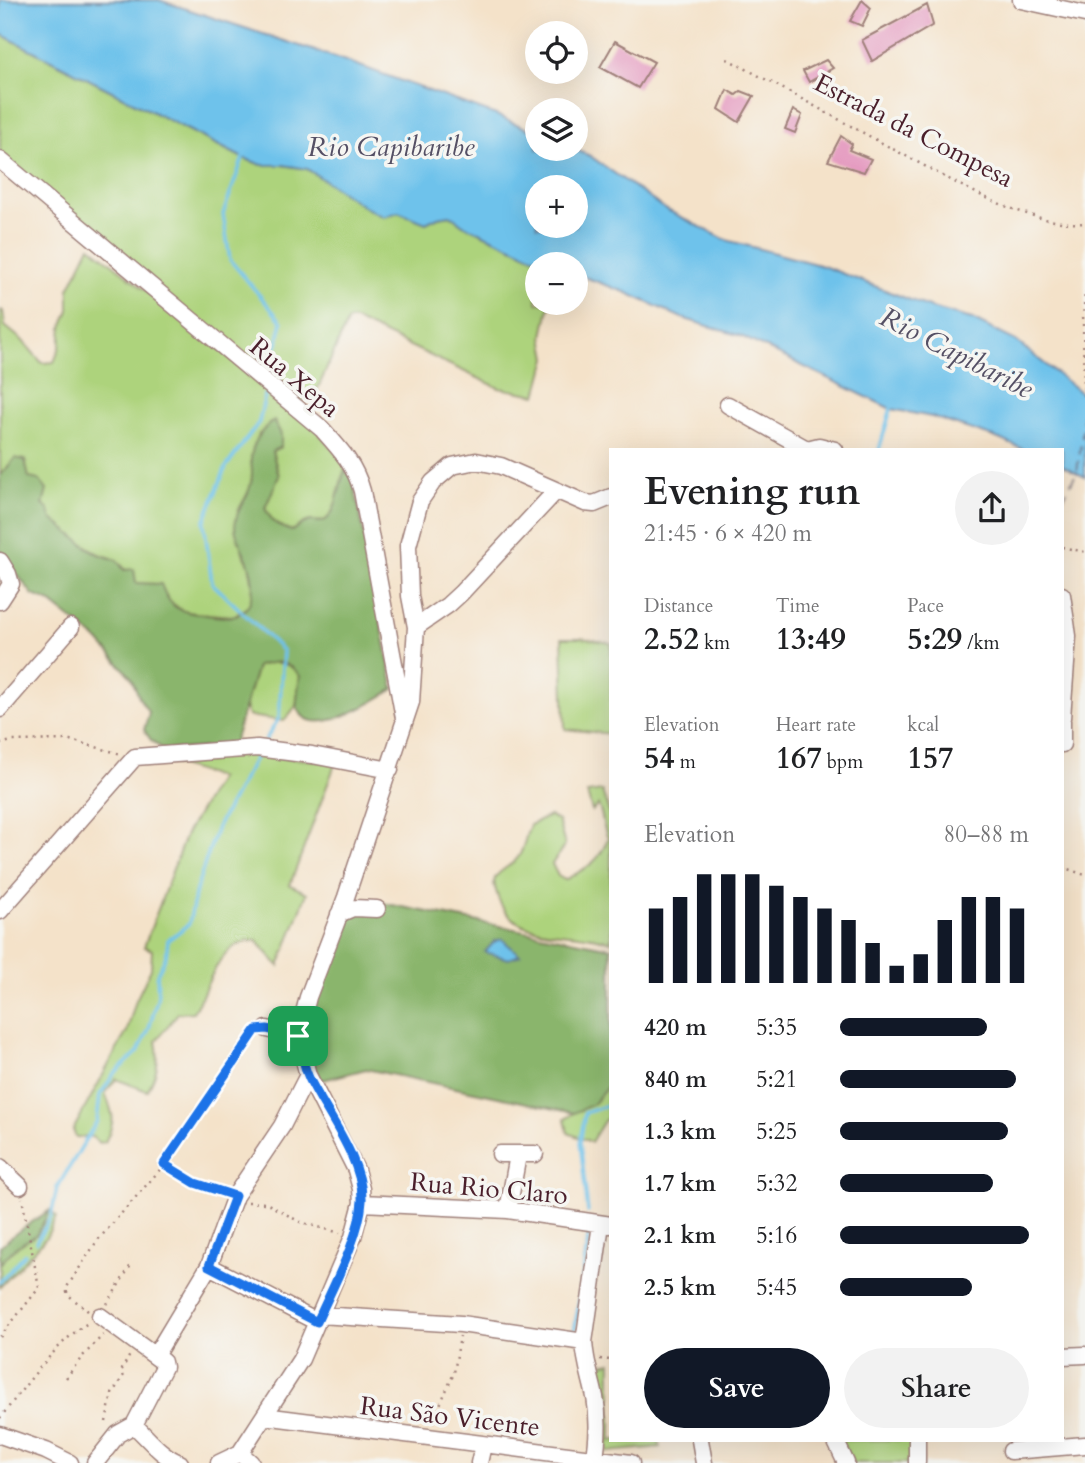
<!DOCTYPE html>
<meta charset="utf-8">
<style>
:root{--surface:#fff;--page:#f2f2f2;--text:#202124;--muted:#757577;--accent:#111827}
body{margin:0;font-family:Cardo,serif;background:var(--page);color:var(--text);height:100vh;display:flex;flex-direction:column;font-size:26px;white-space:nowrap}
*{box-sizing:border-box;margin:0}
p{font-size:23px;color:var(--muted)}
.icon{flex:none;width:38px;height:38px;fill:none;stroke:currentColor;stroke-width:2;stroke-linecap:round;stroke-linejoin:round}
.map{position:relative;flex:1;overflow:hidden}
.sheet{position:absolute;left:609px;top:448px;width:455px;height:994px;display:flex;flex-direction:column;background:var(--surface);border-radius:0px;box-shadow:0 7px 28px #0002}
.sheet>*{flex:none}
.tools{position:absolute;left:525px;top:21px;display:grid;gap:14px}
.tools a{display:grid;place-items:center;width:63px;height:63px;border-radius:50%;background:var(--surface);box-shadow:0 7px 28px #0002;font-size:35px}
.pin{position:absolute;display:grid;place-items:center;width:60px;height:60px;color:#fff;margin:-30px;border-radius:14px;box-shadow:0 4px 10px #0006}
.round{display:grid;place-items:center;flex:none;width:74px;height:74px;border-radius:37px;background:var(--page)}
.overview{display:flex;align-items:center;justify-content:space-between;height:119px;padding:0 35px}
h1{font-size:38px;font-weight:800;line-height:52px}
.figures{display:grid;grid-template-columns:repeat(3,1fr);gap:10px;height:119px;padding:7px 35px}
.figures div{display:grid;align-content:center}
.figures b{font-size:30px;font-weight:800}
.figures small{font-size:19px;font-weight:400}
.figures p{font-size:19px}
.chart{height:196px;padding:14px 35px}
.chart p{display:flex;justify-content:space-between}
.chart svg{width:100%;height:126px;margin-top:7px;stroke:var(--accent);stroke-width:6}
.button{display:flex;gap:14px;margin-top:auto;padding:14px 35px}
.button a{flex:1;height:80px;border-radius:42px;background:var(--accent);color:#fff;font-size:28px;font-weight:800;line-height:80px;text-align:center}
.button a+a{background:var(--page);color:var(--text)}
ul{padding:0 35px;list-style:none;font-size:23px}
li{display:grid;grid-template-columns:112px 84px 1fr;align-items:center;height:52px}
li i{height:18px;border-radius:9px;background:var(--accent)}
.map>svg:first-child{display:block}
.green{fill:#add37c;stroke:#7c7954;stroke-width:2}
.forest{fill:#8ab56c;stroke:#6a6a4c;stroke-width:2}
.water{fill:#6ec2eb;stroke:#5c708b;stroke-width:2;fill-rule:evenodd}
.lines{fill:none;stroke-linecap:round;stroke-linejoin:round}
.stream{stroke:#6ec2eb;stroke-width:3.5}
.ferry{stroke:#555065;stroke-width:2;stroke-dasharray:9 7;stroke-linecap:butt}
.building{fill:#e59cc1}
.minor-casing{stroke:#9f807a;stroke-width:19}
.path{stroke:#9f807a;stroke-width:2.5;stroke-dasharray:2 5;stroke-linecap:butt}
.minor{stroke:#fff;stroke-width:16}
.route-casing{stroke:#fff;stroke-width:14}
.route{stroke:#1a73e8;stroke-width:9}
.labels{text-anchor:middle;stroke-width:7;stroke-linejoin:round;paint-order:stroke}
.street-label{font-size:26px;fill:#4a1f2b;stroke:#f6f6f2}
.water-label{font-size:28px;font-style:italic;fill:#555065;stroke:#f6f6f2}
</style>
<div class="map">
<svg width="1085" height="1463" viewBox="0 0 1085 1463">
<rect width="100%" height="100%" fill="#f6f6f2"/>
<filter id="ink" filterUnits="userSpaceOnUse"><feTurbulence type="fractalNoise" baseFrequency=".0143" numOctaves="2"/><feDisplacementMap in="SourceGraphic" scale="14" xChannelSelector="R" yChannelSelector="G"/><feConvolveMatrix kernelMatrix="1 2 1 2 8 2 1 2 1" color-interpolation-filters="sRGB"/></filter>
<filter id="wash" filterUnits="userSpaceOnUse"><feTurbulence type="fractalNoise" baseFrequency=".00686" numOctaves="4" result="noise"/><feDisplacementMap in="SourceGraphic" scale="28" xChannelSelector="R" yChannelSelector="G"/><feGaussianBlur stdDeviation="1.57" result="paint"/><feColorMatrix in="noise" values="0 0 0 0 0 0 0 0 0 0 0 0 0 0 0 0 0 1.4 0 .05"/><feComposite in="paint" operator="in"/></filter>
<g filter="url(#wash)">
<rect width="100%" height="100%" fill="#f4e2c9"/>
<path class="green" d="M0 34 243 158 262 165H283L307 169 336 186 426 223 438 217 450 215 463 225 550 264H537V303H550L543 336 547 358 537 395 499 388 355 320H348L319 386 312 397 294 403 350 470H345C339 483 337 517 323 521 318 523 318 521 312 521 305 521 298 527 292 531 278 527 271 521 265 508L279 476 272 451 259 434 251 458 253 473 250 490 238 511 243 553 249 564 253 586 251 602 247 608 233 616 184 612 147 584 136 583C130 576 122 563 114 559 110 557 104 556 99 554 94 552 54 522 51 518 39 500 29 478 15 459L0 475V310L3 311 5 326 22 340 42 363 54 362 60 347 62 327 69 310V289L90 246 237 363 0 153Z
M562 638H581L611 643V734L565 729Z
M274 662 292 666 300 676 296 706 284 721 248 716 245 706 257 666Z
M236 754 336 762 290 885 307 893 279 966 256 940C216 942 211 985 193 1012L178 1013 156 1041C160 1061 157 1074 147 1091L116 1079 105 1093C114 1116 116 1120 105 1142L99 1143 92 1137H76L73 1130 127 1031 136 1000 151 969 152 950 144 947 186 834 219 778 163 760Z
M602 791 611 818V942C574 927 510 944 497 894 495 888 493 884 495 878 500 869 514 865 519 856 524 848 526 834 530 825L550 816 558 821 565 845 552 864 558 876 565 880C588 867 599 863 608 838 602 827 604 817 598 805L592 811 587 793Z
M611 1067V1116L604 1121 591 1142 568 1133 565 1119 574 1113Z
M50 1210 56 1217 46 1238 0 1287V1264L15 1248 37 1234Z
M611 1362V1440H659L660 1447 608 1452 600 1364Z
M840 1440H913L914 1463H853Z"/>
<path class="forest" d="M274 421 281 434V447L272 451 279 476 265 508C271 521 278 527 292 531 298 527 305 521 312 521 318 521 318 523 323 521 337 517 339 483 345 470L353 478 394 689C376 700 312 742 298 709 295 701 299 685 300 676 287 659 275 661 257 666L233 746 164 750 151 740 144 730 149 713 140 699 131 677 98 640 49 601 33 595 3 556 0 550V476L15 458 25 460 29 478 39 480 47 490 43 505 48 509 52 519 87 547 98 554 117 560 124 570 134 569 136 583 161 584C169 606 177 612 200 614 209 615 223 618 232 616 257 611 255 581 248 562 244 551 236 539 235 527 235 511 246 501 250 487 253 477 252 470 251 460 251 446 262 427 274 421Z
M377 902 611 948V1083L592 1105 574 1113 366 1069 319 1081 304 1044 306 1013 348 914Z
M50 1210 37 1234 15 1248 0 1264V1246L20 1230Z"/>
<path class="water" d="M0 0H159L346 61 496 115 537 133V149H574L590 156 665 209 726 240 823 266 931 308 972 319 1016 341 1085 396V477L1062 465V450H1025L994 437 932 417 891 409 741 336 682 318 625 292 576 274V264H550L463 225 450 215 438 217 426 223 398 212 384 217 366 208 307 169 283 165H262L243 158 0 34ZM576 187V226H537V187Z
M502 939 520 955 508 959 485 952 495 941Z"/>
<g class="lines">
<path class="stream" d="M244 155 223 214 230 260 282 322 270 374
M265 395 259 422 226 467 204 522 212 583 283 651 279 718 266 739
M879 450 892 405
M588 1212 580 1142 585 1113 611 1104
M36 1242 51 1217 57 1188 97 1121 100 1095 114 1074 138 1052 149 1029 158 996 157 974 166 956 168 940 189 924 196 890 217 827 255 758
M0 1282 25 1254
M574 1334 589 1233"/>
<path class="ferry" d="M1063 498 1077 472 1082 436 1084 396"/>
</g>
<g id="blocks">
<path class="building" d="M862 0 871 8 862 26 850 21Z
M927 5 933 25 872 61 862 40Z
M615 41 654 62 638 88 600 67Z
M826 60 833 68 809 82 803 71Z
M727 90 736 95 741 91 754 96 739 122 719 109Z
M793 110 802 115 795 133 785 129Z
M841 136 852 144 849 150 871 159 864 172 828 161Z"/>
</g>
</g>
<g filter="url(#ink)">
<use href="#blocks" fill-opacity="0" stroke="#9f807a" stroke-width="2"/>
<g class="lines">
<defs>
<path id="minor" d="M1021 0 1085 14
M0 160 322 429C340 449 355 465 362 491L404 718
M728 405 805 448
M803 450 819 446 835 450
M0 561 8 574 11 584 0 601
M1062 595 1068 636 1062 718
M416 627 448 605 461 593 556 491
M0 709 71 627
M1062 720V744
M0 911 135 757 257 748 312 755 390 770
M339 914 353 908 377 909
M267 1029 298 1036
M500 1154H535
M0 1167 20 1186
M362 1203 508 1210 611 1225
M508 1210 518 1155
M209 1266 317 1322
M320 1315 461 1324 584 1342
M155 1356 209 1266 235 1196 282 1126 308 1075
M1062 1356 1085 1355
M264 1416 631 1463
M134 1425C147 1437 162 1457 180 1463
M0 1435 46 1451 70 1463
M700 1440 704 1463
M835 1440 846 1463
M917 1440V1463
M1011 1451 1085 1445
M95 1463 118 1434 134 1425 164 1367 163 1362 100 1316
M219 1463 240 1453
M251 1463 240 1453 301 1359 353 1237 362 1203 361 1189 356 1170 308 1075 298 1036 308 997 346 897 411 702 416 627 410 596 408 546 420 501 433 482 452 466 476 461 501 466 585 503 594 504 611 497
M479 1463 483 1445
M594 1463C598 1441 599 1419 595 1397 591 1378 585 1361 584 1342L601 1224"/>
</defs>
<use href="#minor" class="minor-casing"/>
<path class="path" d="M727 59C787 90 846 124 906 156 955 182 1029 227 1085 223
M1084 396 1083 320 1085 291
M1062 499 1063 498
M1062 547 1085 552
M0 744 12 741 70 740 121 754
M1062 867 1085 875
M165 1165 195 1183 222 1192
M248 1202 266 1203 300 1222 340 1233
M107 1304 131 1265
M88 1311 67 1294V1287L97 1241 165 1164 254 1032
M0 1337 39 1288 22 1198
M600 1359 611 1360
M66 1378 82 1357 103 1335
M0 1418C24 1388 56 1342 88 1323
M106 1422 112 1394 124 1375 122 1369 130 1355
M432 1423 454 1373 460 1336"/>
<use href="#minor" class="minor"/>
</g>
</g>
<g class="lines" filter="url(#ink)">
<defs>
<path id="route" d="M267 1029 298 1036C301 1050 303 1065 309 1078 326 1113 364 1161 362 1201 360 1237 332 1288 317 1322L209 1266 235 1196 195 1183 164 1164 256 1030Z"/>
</defs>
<use href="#route" class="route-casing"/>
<use href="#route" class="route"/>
</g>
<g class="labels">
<g class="street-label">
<text transform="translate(914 130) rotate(27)" y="9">Estrada da Compesa</text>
<text transform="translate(295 377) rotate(40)" y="9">Rua Xepa</text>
<text transform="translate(489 1188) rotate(5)" y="9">Rua Rio Claro</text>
<text transform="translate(450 1416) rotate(7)" y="9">Rua São Vicente</text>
</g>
<g class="water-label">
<text x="391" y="156">Rio Capibaribe</text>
<text transform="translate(957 352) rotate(27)" y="10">Rio Capibaribe</text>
</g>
</g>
</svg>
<div class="tools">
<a><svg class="icon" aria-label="locate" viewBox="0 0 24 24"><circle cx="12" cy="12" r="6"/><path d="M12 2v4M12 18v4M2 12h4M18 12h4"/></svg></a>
<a><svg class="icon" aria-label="layers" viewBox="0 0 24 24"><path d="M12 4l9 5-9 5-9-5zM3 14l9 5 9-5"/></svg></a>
<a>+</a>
<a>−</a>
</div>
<div class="pin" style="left:298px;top:1036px;background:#1e9e55"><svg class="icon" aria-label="arrive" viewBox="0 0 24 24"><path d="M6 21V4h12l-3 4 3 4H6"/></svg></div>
<section class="sheet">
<div class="overview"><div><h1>Evening run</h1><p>21:45 · 6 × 420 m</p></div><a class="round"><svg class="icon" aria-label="share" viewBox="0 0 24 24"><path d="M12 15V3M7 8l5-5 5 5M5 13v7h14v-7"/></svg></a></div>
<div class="figures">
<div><p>Distance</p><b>2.52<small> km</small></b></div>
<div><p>Time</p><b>13:49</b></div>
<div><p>Pace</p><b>5:29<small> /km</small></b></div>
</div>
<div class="figures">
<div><p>Elevation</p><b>54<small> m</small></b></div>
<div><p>Heart rate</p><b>167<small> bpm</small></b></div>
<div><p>kcal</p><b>157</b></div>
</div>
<div class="chart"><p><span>Elevation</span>80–88 m</p>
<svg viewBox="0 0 160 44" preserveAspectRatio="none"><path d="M5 44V18M15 44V14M25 44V6M35 44V6M45 44V6M55 44V10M65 44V14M75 44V18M85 44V22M95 44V30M105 44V38M115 44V34M125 44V22M135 44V14M145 44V14M155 44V18"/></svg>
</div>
<ul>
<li><b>420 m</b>5:35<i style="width:78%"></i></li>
<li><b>840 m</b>5:21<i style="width:93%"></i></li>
<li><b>1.3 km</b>5:25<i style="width:89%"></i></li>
<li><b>1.7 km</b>5:32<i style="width:81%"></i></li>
<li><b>2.1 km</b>5:16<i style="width:100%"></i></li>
<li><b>2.5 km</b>5:45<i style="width:70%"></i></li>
</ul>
<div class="button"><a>Save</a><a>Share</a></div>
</section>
</div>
